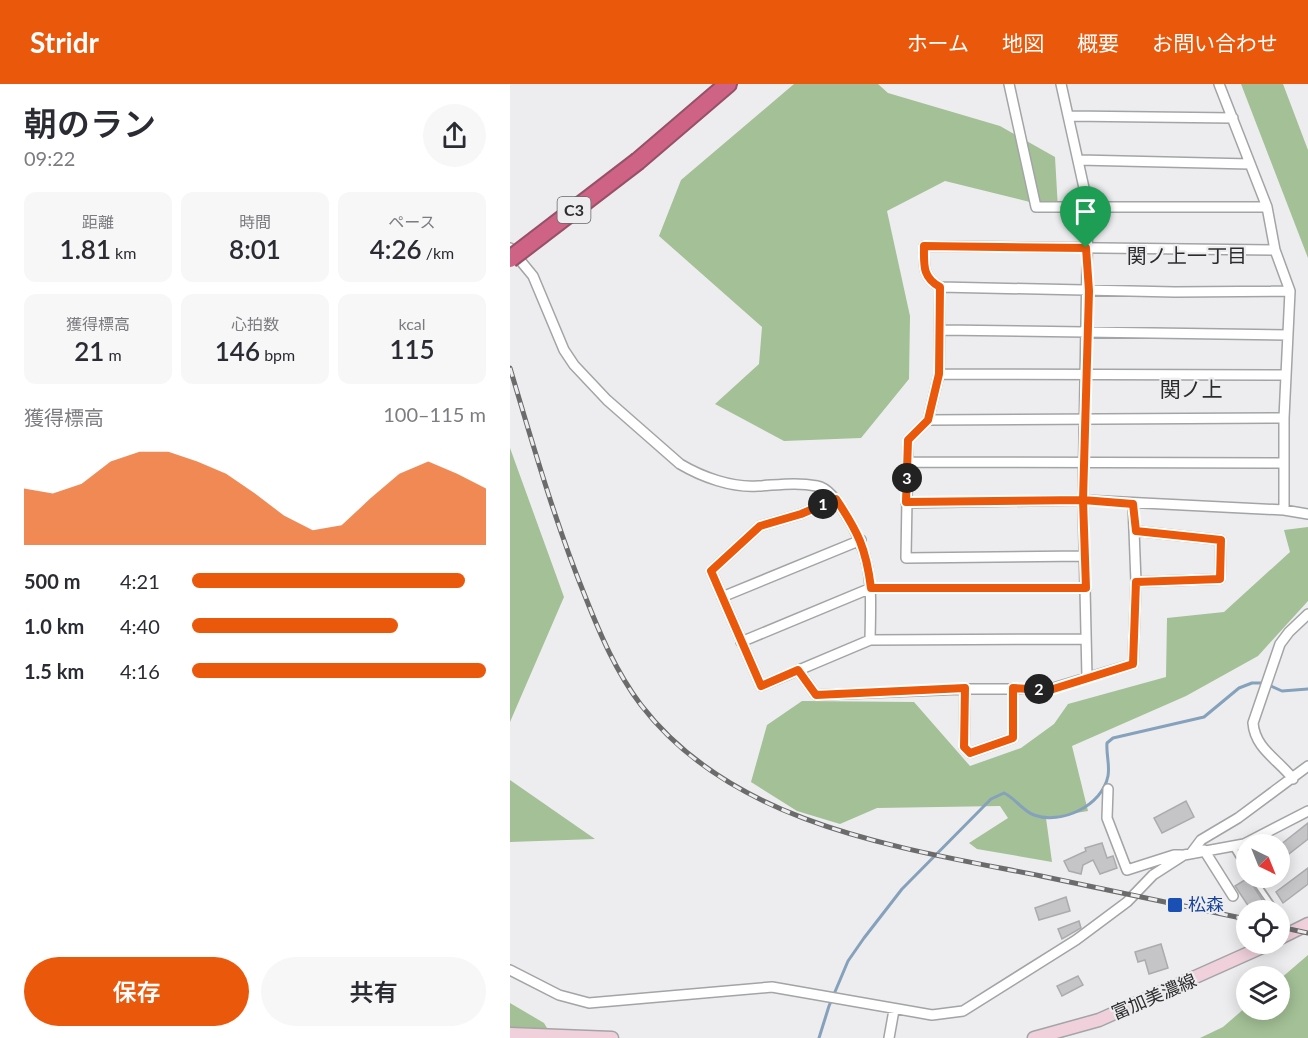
<!DOCTYPE html>
<html lang="ja">
<meta charset="utf-8">
<style>
:root{--surface:#fff;--page:#f7f7f7;--text:#2b2b33;--muted:#7c7c81;--accent:#ea580c}
body{margin:0;font-family:Lato,"Noto Sans JP",sans-serif;background:var(--page);color:var(--text);height:100vh;display:flex;flex-direction:column;font-size:22px;white-space:nowrap}
*{box-sizing:border-box;margin:0}
p{font-size:20px;color:var(--muted)}
.icon{flex:none;width:33px;height:33px;fill:none;stroke:currentColor;stroke-width:2;stroke-linecap:round;stroke-linejoin:round}
.map{position:relative;flex:1;overflow:hidden}
.sheet{display:flex;flex-direction:column;background:var(--surface);width:510px}
.sheet>*{flex:none}
.needle{width:39px;rotate:137deg}
.tools{position:absolute;left:726px;top:750px;display:grid;gap:12px}
.tools a{display:grid;place-items:center;width:54px;height:54px;border-radius:50%;background:var(--surface);box-shadow:0 3px 15px #0003;font-size:30px}
.pin{position:absolute;display:grid;place-items:center;width:51px;height:51px;color:#fff;margin:-62px -26px;border-radius:50% 50% 50% 0;rotate:-45deg;box-shadow:0 0 6px #0007}
.pin .icon{rotate:45deg}
.km{position:absolute;width:30px;height:30px;margin:-15px;border-radius:50%;background:#222;color:#fff;font-size:16px;line-height:30px;text-align:center}
.round{display:grid;place-items:center;flex:none;width:63px;height:63px;border-radius:32px;background:var(--page)}
.headline{display:flex;align-items:center;justify-content:space-between;height:102px;padding:0 24px}
h1{font-size:33px;font-weight:600;line-height:45px}
.metrics{display:grid;grid-template-columns:repeat(3,1fr);gap:9px;height:102px;padding:6px 24px}
.metrics div{display:grid;align-content:center;border-radius:12px;background:var(--page);text-align:center}
.metrics b{font-size:26px;font-weight:600}
.metrics small{font-size:16px;font-weight:400}
.metrics p{font-size:16px}
.chart{height:168px;padding:12px 24px}
.chart p{display:flex;justify-content:space-between}
.chart svg{width:100%;height:108px;margin-top:6px;fill:var(--accent);opacity:.7}
.cta{display:flex;gap:12px;margin-top:auto;padding:12px 24px}
.cta a{flex:1;height:69px;border-radius:36px;background:var(--accent);color:#fff;font-size:24px;font-weight:600;line-height:69px;text-align:center}
.cta a+a{background:var(--page);color:var(--text)}
ul{padding:0 24px;list-style:none;font-size:20px}
li{display:grid;grid-template-columns:96px 72px 1fr;align-items:center;height:45px}
li i{height:15px;border-radius:8px;background:var(--accent)}
header{display:flex;align-items:center;gap:36px;box-sizing:border-box;height:84px;padding:0 30px;background:var(--accent);color:#fff}
header strong{font-size:28px}
nav{display:flex;gap:33px;margin-inline-start:auto;font-size:21px}
main{display:flex;flex:1;min-height:0}
.map>svg:first-child{display:block}
.forest{fill:#a3c096}
.lines{fill:none;stroke-linecap:round;stroke-linejoin:round}
.stream{stroke:#85a1bb;stroke-width:3}
.building{fill:#c5c5c7;stroke:#ababad;stroke-width:1.5}
.lane-casing{stroke:#a3a4a5;stroke-width:8}
.street-casing{stroke:#a3a4a5;stroke-width:12}
.secondary-casing{stroke:#a3a4a5;stroke-width:15}
.highway-casing{stroke:#965067;stroke-width:20}
.lane{stroke:#fff;stroke-width:4.5}
.street{stroke:#fff;stroke-width:9}
.secondary{stroke:#f0d0db;stroke-width:12}
.highway{stroke:#ce6386;stroke-width:16}
.rail-casing{stroke:#6b6b6c;stroke-width:5}
.rail{stroke:#ededef;stroke-width:3;stroke-dasharray:9;stroke-linecap:butt}
.highway-bridge-casing{stroke:#965067;stroke-width:20;stroke-linecap:butt}
.highway-bridge{stroke:#ce6386;stroke-width:16}
.route-casing{stroke:#fff;stroke-width:12}
.route{stroke:#ea580c;stroke-width:8}
.transit-dot{fill:#1a4fb4;stroke:#ededef;stroke-width:2}
.labels{text-anchor:middle;stroke-width:4.5;stroke-linejoin:round;paint-order:stroke}
.shield{fill:#ededef;stroke:#676768;stroke-width:1.5}
.shield-label{font-size:16px;font-weight:bold;fill:#2d2d2e}
.transit-label{font-size:18px;fill:#164399;stroke:#ededef;text-anchor:start}
.street-label{font-size:18px;fill:#2d2d2e;stroke:#ededef}
.neighbourhood-label{font-size:20px;fill:#2b2c2d;stroke:#ededef}
.quarter-label{font-size:21px;fill:#2b2c2d;stroke:#ededef}
</style>
<header>
<strong>Stridr</strong>
<nav><a>ホーム</a><a>地図</a><a>概要</a><a>お問い合わせ</a></nav>
</header>
<main>
<section class="sheet">
<div class="headline"><div><h1>朝のラン</h1><p>09:22</p></div><a class="round"><svg class="icon" aria-label="share" viewBox="0 0 24 24"><path d="M12 15V3M7 8l5-5 5 5M5 13v7h14v-7"/></svg></a></div>
<div class="metrics">
<div><p>距離</p><b>1.81<small> km</small></b></div>
<div><p>時間</p><b>8:01</b></div>
<div><p>ペース</p><b>4:26<small> /km</small></b></div>
</div>
<div class="metrics">
<div><p>獲得標高</p><b>21<small> m</small></b></div>
<div><p>心拍数</p><b>146<small> bpm</small></b></div>
<div><p>kcal</p><b>115</b></div>
</div>
<div class="chart"><p><span>獲得標高</span>100–115 m</p>
<svg viewBox="0 0 160 44" preserveAspectRatio="none"><path d="M0 44V21L10 23L20 19L30 10L40 6L50 6L60 10L70 15L80 23L90 32L100 38L110 36L120 25L130 15L140 10L150 15L160 21V44z"/></svg>
</div>
<ul>
<li><b>500 m</b>4:21<i style="width:93%"></i></li>
<li><b>1.0 km</b>4:40<i style="width:70%"></i></li>
<li><b>1.5 km</b>4:16<i style="width:100%"></i></li>
</ul>
<div class="cta"><a>保存</a><a>共有</a></div>
</section>
<div class="map">
<svg width="798" height="954" viewBox="0 0 798 954">
<rect width="100%" height="100%" fill="#ededef"/>
<path class="forest" d="M284 0H368L378 9 490 42 545 73 548 125 435 97 377 127 400 232 399 295 351 354 274 357 205 320 249 280 252 243 149 152 171 96Z
M731 0H773L798 66V174Z
M0 364 54 513 0 638Z
M798 443V517L748 572 676 612 562 662 578 727 536 734 542 778 467 765 459 759 498 734 490 722 367 724 330 740 287 727 241 698 257 641 292 617 404 618 460 682 511 664 544 640 558 620 656 593 657 534 714 528 780 468 774 446Z
M0 696 85 755 0 758Z
M798 871V954H690L713 943 736 923 770 926V895Z
M0 919 34 939 43 954H0Z"/>
<g class="lines">
<path class="stream" d="M309 954 319 922 338 877 354 854 392 805 481 715 494 709C505 714 513 727 524 731 551 741 592 722 598 692 600 681 596 670 597 659L603 654 694 633 729 604 742 599H754L772 607 798 605"/>
</g>
<path class="building" d="M676 717 684 733 652 749 644 734Z
M798 739V755L770 777V761Z
M592 759 597 774 603 772 607 784 590 790 583 776 573 781 571 790 559 787 554 777 576 767 575 764Z
M798 784V800L773 819 766 808Z
M738 794 755 820 746 826H741L725 802Z
M556 813 560 827 529 836 525 824Z
M569 837 571 844 552 855 548 845Z
M651 860 658 884 639 890 635 876 628 878 625 868Z
M568 892 573 901 552 912 547 902Z"/>
<g class="lines">
<defs>
<path id="lane" d="M723 763 736 784
M743 794 765 826"/>
<path id="street" d="M499 0 526 123H757
M551 0 578 122 573 416 577 593
M709 0 757 123 765 166 780 207 774 334V426
M559 32 723 34
M569 76 740 80
M0 164 23 192 54 266 64 281 97 316 170 380C192 393 222 404 248 402 268 401 286 398 307 402 318 404 327 417 333 426 364 473 361 502 360 556
M430 203C412 193 414 181 414 162L765 166
M431 246 778 251
M429 290 776 291
M418 336 429 290 430 203 665 208 780 207
M398 378 773 379
M326 415 291 430 250 442 201 487 251 602 360 556 575 555
M396 419 573 416 774 426 798 430
M626 447 711 456 710 495 626 498
M575 472 396 474 398 356 418 336 774 334
M212 513 351 456
M231 558 361 504H576
M288 586 306 611 455 605H540L623 580 626 498 623 420
M455 605 454 663 460 669 503 654V604
M783 695C769 676 745 665 743 639L770 560 779 548 798 530
M598 705 597 734 617 786 664 771H671
M694 766 723 812
M682 768 691 756 728 734 798 682
M0 886 49 911 79 919 262 903 422 931 453 927 566 856 617 818 643 791 674 771 734 760 798 727
M379 954 384 926"/>
<path id="secondary" d="M770 854 798 840
M0 950 102 954
M524 954 589 936 759 860"/>
<path id="highway" d="M128 77 218 0"/>
</defs>
<use href="#lane" class="lane-casing"/>
<use href="#street" class="street-casing"/>
<use href="#secondary" class="secondary-casing"/>
<use href="#highway" class="highway-casing"/>
<use href="#lane" class="lane"/>
<use href="#street" class="street"/>
<use href="#secondary" class="secondary"/>
<use href="#highway" class="highway"/>
<defs>
<path id="rail" d="M0 284C23 361 45 438 75 512 90 550 106 588 131 621 224 742 392 764 531 792 600 806 668 821 736 835
M770 843 798 849"/>
</defs>
<use href="#rail" class="rail-casing"/>
<use href="#rail" class="rail"/>
<defs>
<path id="highway-bridge" d="M0 175 128 77"/>
</defs>
<use href="#highway-bridge" class="highway-bridge-casing"/>
<use href="#highway-bridge" class="highway-bridge"/>
</g>
<g class="lines">
<defs>
<path id="route" d="M576 164 579 207 573 416 576 504H361C356 464 348 448 326 415L291 430 250 442 201 487 251 602 288 586 306 611 455 604 454 663 460 669 503 654V604L540 606 623 580 626 498 710 495 711 456 626 447 623 420 573 416 396 418 398 356 418 336 429 290 430 203C412 193 414 181 414 162L576 164"/>
</defs>
<use href="#route" class="route-casing"/>
<use href="#route" class="route"/>
</g>
<rect class="transit-dot" x="657" y="813" width="16" height="16" rx="3"/>
<g class="labels">
<rect class="shield" x="47.5" y="113" width="33" height="26" rx="4.5"/>
<g class="shield-label">
<text x="64" y="132">C3</text>
</g>
<g class="transit-label">
<text x="678" y="827">松森</text>
</g>
<g class="street-label">
<text transform="translate(644 913) rotate(-23)" y="6">富加美濃線</text>
</g>
<g class="neighbourhood-label">
<text x="677" y="179">関ノ上一丁目</text>
</g>
<g class="quarter-label">
<text x="681" y="313">関ノ上</text>
</g>
</g>
</svg>
<div class="tools">
<a><svg class="needle" viewBox="-14 -14 28 28"><path d="M0-13l5 13h-10z" fill="#e53935"/><path d="M0 13l5-13h-10z" fill="#7c7c81"/></svg></a>
<a><svg class="icon" aria-label="locate" viewBox="0 0 24 24"><circle cx="12" cy="12" r="6"/><path d="M12 2v4M12 18v4M2 12h4M18 12h4"/></svg></a>
<a><svg class="icon" aria-label="layers" viewBox="0 0 24 24"><path d="M12 4l9 5-9 5-9-5zM3 14l9 5 9-5"/></svg></a>
</div>
<div class="pin" style="left:576px;top:164px;background:#1e9e55"><svg class="icon" aria-label="arrive" viewBox="0 0 24 24"><path d="M6 21V4h12l-3 4 3 4H6"/></svg></div>
<b class="km" style="left:313px;top:420px">1</b>
<b class="km" style="left:529px;top:605px">2</b>
<b class="km" style="left:397px;top:394px">3</b>
</div>
</main>
